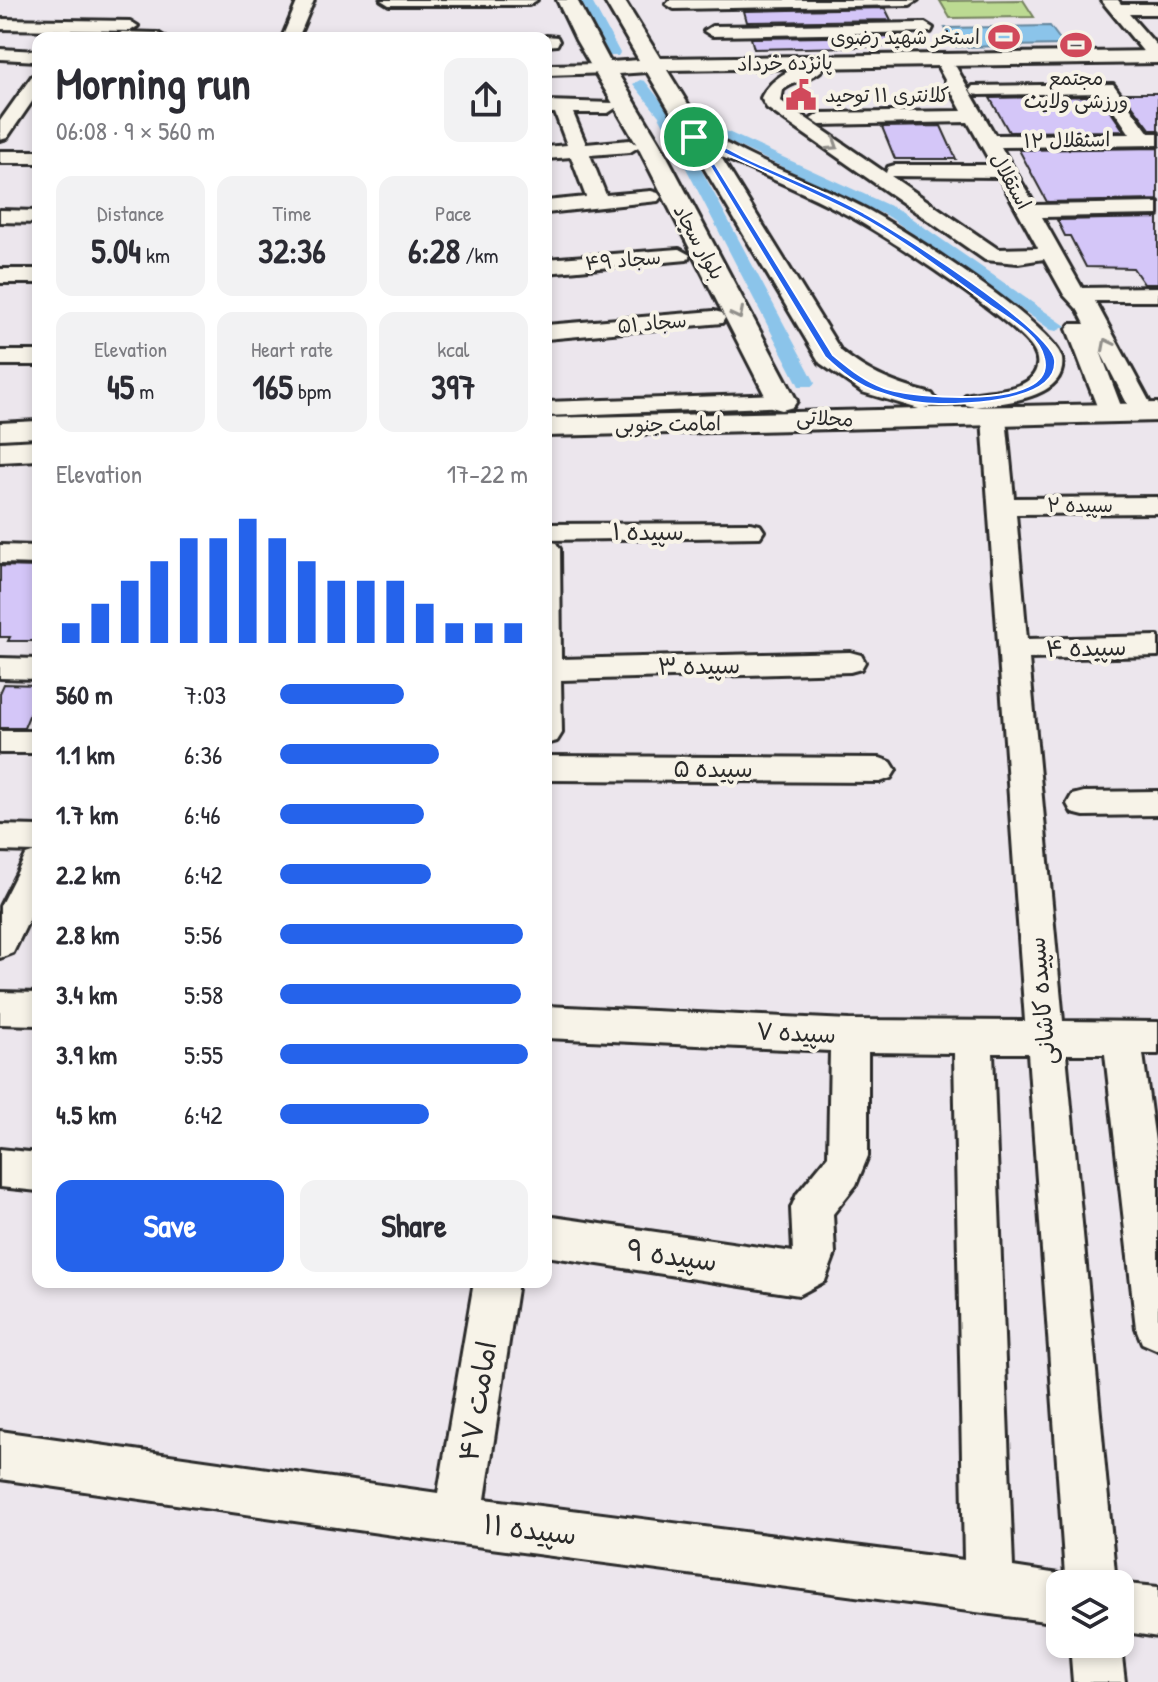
<!DOCTYPE html>
<meta charset="utf-8">
<style>
:root{--surface:#fff;--page:#f2f2f3;--text:#2b2b33;--muted:#7c7c81;--accent:#2563eb}
body{margin:0;font-family:"Patrick Hand","Playpen Sans Arabic",sans-serif;background:var(--page);color:var(--text);height:100vh;display:flex;flex-direction:column;font-size:30px;white-space:nowrap}
*{box-sizing:border-box;margin:0}
p{font-size:26px;color:var(--muted)}
.icon{flex:none;width:44px;height:44px;fill:none;stroke:currentColor;stroke-width:2;stroke-linecap:round;stroke-linejoin:round}
.map{position:relative;flex:1;overflow:hidden}
.sheet{position:absolute;left:32px;top:32px;width:520px;height:1256px;display:flex;flex-direction:column;background:var(--surface);border-radius:16px;box-shadow:0 4px 12px #0003}
.sheet>*{flex:none}
.fabs{position:absolute;left:1046px;top:1570px;display:grid;gap:16px}
.fabs a{display:grid;place-items:center;width:88px;height:88px;border-radius:16px;background:var(--surface);box-shadow:0 4px 12px #0003;font-size:40px}
.pin{position:absolute;display:grid;place-items:center;width:68px;height:68px;color:#fff;margin:-34px;border:4px solid #fff;border-radius:50%;box-shadow:0 2px 8px #0007}
.round{display:grid;place-items:center;flex:none;width:84px;height:84px;border-radius:16px;background:var(--page)}
.overview{display:flex;align-items:center;justify-content:space-between;height:136px;padding:0 24px}
h1{font-size:44px;font-weight:800;line-height:60px}
.stats{display:grid;grid-template-columns:repeat(3,1fr);gap:12px;height:136px;padding:8px 24px}
.stats div{display:grid;align-content:center;border-radius:16px;background:var(--page);text-align:center}
.stats b{font-size:34px;font-weight:800}
.stats small{font-size:22px;font-weight:400}
.stats p{font-size:22px}
.chart{height:224px;padding:16px 24px}
.chart p{display:flex;justify-content:space-between}
.chart svg{width:100%;height:144px;margin-top:8px;stroke:var(--accent);stroke-width:6}
.action{display:flex;gap:16px;margin-top:auto;padding:16px 24px}
.action a{flex:1;height:92px;border-radius:16px;background:var(--accent);color:#fff;font-size:32px;font-weight:800;line-height:92px;text-align:center}
.action a+a{background:var(--page);color:var(--text)}
ul{padding:0 24px;list-style:none;font-size:26px}
li{display:grid;grid-template-columns:128px 96px 1fr;align-items:center;height:60px}
li i{height:20px;border-radius:10px;background:var(--accent)}
.map>svg:first-child{display:block}
.green{fill:#bcda92;stroke:#74825e;stroke-width:2}
.water{fill:#8bc4ea;stroke:#65879e;stroke-width:2}
.lines{fill:none;stroke-linecap:round;stroke-linejoin:round}
.canal{fill:#8bc4ea;fill-rule:evenodd}
.building{fill:#d4c6f8;stroke:#2b2b2b;stroke-width:2}
.minor-casing{stroke:#2b2b2b;stroke-width:6}
.major-casing{stroke:#2b2b2b;stroke-width:6}
.minor{fill:#f7f3e8;fill-rule:evenodd}
.major{fill:#f7f3e8;fill-rule:evenodd}
.oneway{stroke:#918f8a}
.route{fill:#2563eb;stroke:#fff;stroke-width:2;fill-rule:evenodd}
.labels{text-anchor:middle;stroke-width:8;stroke-linejoin:round;paint-order:stroke}
.far-poi-label{font-size:20px;fill:#2b2b2b;stroke:#f7f3e8;text-anchor:end}
.far-street-label{font-size:20px;fill:#2b2b2b;stroke:#f7f3e8}
.street-label{font-size:24px;fill:#2b2b2b;stroke:#f7f3e8}
.near-street-label{font-size:28px;fill:#2b2b2b;stroke:#f7f3e8}
</style>
<div class="map">
<svg width="1158" height="1682" viewBox="0 0 1158 1682">
<rect width="100%" height="100%" fill="#ece6ed"/>
<filter id="ink" filterUnits="userSpaceOnUse"><feTurbulence type="fractalNoise" baseFrequency=".0125" numOctaves="2"/><feDisplacementMap in="SourceGraphic" scale="16" xChannelSelector="R" yChannelSelector="G"/><feConvolveMatrix kernelMatrix="1 2 1 2 8 2 1 2 1" color-interpolation-filters="sRGB"/></filter>
<g filter="url(#ink)">
<path class="green" d="M1023 0 1034 17 950 18 940 1Z"/>
<path class="water" d="M1050 26 1064 45 956 47 945 28Z"/>
<g class="lines">
<path class="canal" d="M579 0H591L620 53 618 56H608Z
M640 80 645 81 672 115 815 382 813 386H799L797 382 659 116 633 84Z
M717 127 901 211 1066 326 1057 331 1051 330 889 217 712 134V128Z"/>
</g>
<path class="building" d="M885 8 891 20 747 22 744 11Z
M897 36 902 46 754 49 751 38Z
M1123 93H1158V130H1151Z
M1100 96 1124 131 1009 132 990 98Z
M941 126 956 159H895L882 127Z
M1158 148V200L1047 202 1019 150Z
M1158 218V284H1144L1133 268 1086 267 1070 236H1065L1057 220Z
M0 566 38 567V641H8L10 637H0Z
M4 684 38 685V694L24 728H0V693Z"/>
<g class="lines">
<defs>
<path id="minor" d="M298 0H314L298 38H282Z
M381 0H537L529 5H389Z
M671 0H918L910 5 674 9 666 4Z
M1101 0H1118L1121 4H1158V14H1129L1158 47V62L1151 61Z
M0 19 130 21 138 26 130 31 0 29Z
M925 23 933 28 931 32 712 36 704 31 712 26Z
M122 32 158 33 166 38 114 37Z
M546 36 557 37 559 41 557 45 546 46V38H540Z
M0 49 38 51V61L0 59Z
M947 62 956 67 995 135 1130 134 1102 93 979 95 973 94 970 90 973 86 1113 84 1149 133H1158V145L1001 147 1035 205 1158 203V215L1042 217 1082 288 1158 287V301H1095L1155 412 1152 417H1134L1100 351 1124 414 1121 419H1103L1100 414 1067 329 1071 324H1085L1078 310 1064 295 1044 259 1018 263 985 260 767 108 761 98C770 78 797 62 819 66L822 70C812 80 795 80 783 90L781 101 886 173 888 167 895 165H992L968 122 820 125 811 119 820 113 962 111 938 67ZM891 176 999 177 1038 248 998 249Z
M603 64 612 69 609 73 546 75V65Z
M38 75V93L7 138 0 140V121L32 76Z
M546 101 614 103 617 107 608 113H573L586 144 630 140 640 146 630 152 590 155 606 195 651 191 658 193 661 197 658 201 546 213V201L586 197 571 157 546 159V147L567 145 555 113H546Z
M694 131C717 137 739 151 761 161 796 177 832 191 866 209 900 227 1056 326 1062 359 1068 399 1000 403 975 407L966 405 963 400 966 395C984 390 1024 392 1034 374 1039 366 1038 358 1034 351 1018 322 887 237 853 218 800 189 742 167 687 141L684 137 687 133Z
M0 151H38V163H0Z
M0 210 38 211V223L0 222Z
M679 249 690 255 687 260 546 273V259Z
M0 269H38V283H0Z
M714 311 722 313 725 318 722 323 546 339V325Z
M0 351H38V365H0Z
M782 394 791 396 794 401 791 406 546 416V402Z
M994 411 1003 413 1006 418 1014 498 1158 497V513L1016 514 1027 639 1158 636V656L1029 659 1063 1021 1158 1022V1054H1143L1158 1164V1350L1142 1343 1136 1328 1105 1054H1066L1116 1583 1158 1587V1637L1120 1631V1584H1060V1623L400 1536 0 1479V1431L438 1493 474 1282H518L485 1499 964 1560 954 1053 868 1052V1156L856 1185 833 1214 835 1254 825 1281 799 1295 546 1256V1216L793 1252 791 1208 797 1194 828 1156 830 1051 546 1038V1006L849 1020 1025 1021 982 418 985 413ZM993 1053H1028L1065 1575 1013 1567Z
M38 421V437L0 439V423Z
M750 523 760 525 764 531 760 537 546 540V524Z
M546 540 556 543 560 549 561 659 850 652 861 655 865 662 861 669 850 672 561 680 562 733 557 741 546 744Z
M0 545 38 546V564L0 563Z
M0 658 38 659V679L0 678Z
M0 731H38V753H0Z
M546 756 880 758 891 762 896 770 891 778 880 782 546 780Z
M1158 791V815L1084 816 1072 813 1067 804 1072 795 1084 792Z
M0 825 38 826V901L13 953 0 958V906L26 855 35 852 0 851Z
M0 992 38 993V1025L0 1024Z
M0 1149 38 1153V1191L0 1187Z
M1120 1640 1125 1682H1073L1070 1644H1120Z"/>
<path id="major" d="M557 0H577L610 62 639 60 604 0H624L660 58 1158 51V63L667 70 841 351C869 374 897 385 932 394L936 400 932 406 924 408 1158 403V421L546 436V418L919 409 862 392 820 363 647 72 618 74 661 145 797 401 793 407 782 410 771 407 637 145 576 40Z
M38 440V460L0 462V442Z"/>
</defs>
<use href="#minor" class="minor-casing"/>
<use href="#major" class="major-casing"/>
<use href="#minor" class="minor"/>
<use href="#major" class="major"/>
</g>
<defs><path id="oneway-chevron" d="M-2-3.5L2.5 0L-2 3.5" fill="none" stroke-width="1.6" stroke-linecap="round" stroke-linejoin="round" transform="scale(2)"/></defs>
<g class="oneway">
<use href="#oneway-chevron" transform="translate(833 145) rotate(33)"/>
<use href="#oneway-chevron" transform="translate(738 314) rotate(63)"/>
<use href="#oneway-chevron" transform="translate(1107 344) rotate(-117)"/>
</g>
</g>
<path class="route" d="M692 136C710 137 731 151 748 159 786 177 827 192 864 213 896 230 1051 329 1055 360 1059 405 951 406 922 403 909 402 893 397 881 393 859 387 841 372 825 357ZM702 143C753 167 807 189 857 215 903 240 945 273 988 304 1006 317 1039 334 1044 358 1058 411 911 398 884 388 864 381 849 368 833 355Z"/>
<defs>
<symbol id="stadium-bare" viewBox="-9 -9 18 18"><path d="M0-5a6.5 5 0 1 0 0 10a6.5 5 0 1 0 0-10ZM-3.5-1.8h7v3.6h-7Z" fill="#d1495b" stroke="#f7f3e8" stroke-width="2.5" paint-order="stroke"/></symbol>
<symbol id="civic-bare" viewBox="-9 -9 18 18"><path d="M-.6-6.5H3V-4.5H.6V-3L4-1V1h2V6H-6V1h2V-1L-.6-3ZM-1.2 2.5V6h2.4V2.5Z" fill="#d1495b" stroke="#f7f3e8" stroke-width="2.5" paint-order="stroke"/></symbol>
</defs>
<g fill-rule="evenodd">
<use href="#stadium-bare" x="982" y="15" width="44" height="44"/>
<use href="#stadium-bare" x="1054" y="23" width="44" height="44"/>
<use href="#civic-bare" x="779" y="73" width="44" height="44"/>
</g>
<g class="labels">
<g class="far-poi-label">
<text x="980" y="44">استخر شهید رضوی</text>
<text x="1076" y="85" text-anchor="middle">مجتمع<tspan x="1076" dy="23">ورزشی ولایت</tspan></text>
<text x="825" y="102" text-anchor="start">کلانتری ۱۱ توحید</text>
</g>
<g class="far-street-label">
<text transform="translate(785 63) rotate(-1)" y="7">پانزده خرداد</text>
<text transform="translate(1067 140) rotate(-1)" y="7">استقلال ۱۲</text>
<text transform="translate(1011 181) rotate(61)" y="7">استقلال</text>
<text transform="translate(699 242) rotate(61)" y="7">بلوار سجاد</text>
<text transform="translate(623 260) rotate(-5)" y="7">سجاد ۴۹</text>
<text transform="translate(652 323) rotate(-5)" y="7">سجاد ۵۱</text>
<text transform="translate(825 418) rotate(3)" y="7">محلاتی</text>
<text transform="translate(668 424) rotate(-1)" y="7">امامت جنوبی</text>
<text x="1080" y="512">سپیده ۲</text>
</g>
<g class="street-label">
<text x="648" y="540">سپیده ۱</text>
<text transform="translate(1086 648) rotate(-1)" y="8">سپیده ۴</text>
<text transform="translate(699 666) rotate(-1)" y="8">سپیده ۳</text>
<text x="713" y="777">سپیده ۵</text>
<text transform="translate(1042 1001) rotate(-95)" y="8">سپیده کاشانی</text>
<text transform="translate(796 1033) rotate(3)" y="8">سپیده ۷</text>
</g>
<g class="near-street-label">
<text transform="translate(672 1255) rotate(8)" y="10">سپیده ۹</text>
<text transform="translate(477 1401) rotate(-81)" y="10">امامت ۴۷</text>
<text transform="translate(530 1529) rotate(7)" y="10">سپیده ۱۱</text>
</g>
</g>
</svg>
<div class="fabs">
<a><svg class="icon" aria-label="layers" viewBox="0 0 24 24"><path d="M12 4l9 5-9 5-9-5zM3 14l9 5 9-5"/></svg></a>
</div>
<div class="pin" style="left:694px;top:137px;background:#1e9e55"><svg class="icon" aria-label="arrive" viewBox="0 0 24 24"><path d="M6 21V4h12l-3 4 3 4H6"/></svg></div>
<section class="sheet">
<div class="overview"><div><h1>Morning run</h1><p>06:08 · 9 × 560 m</p></div><a class="round"><svg class="icon" aria-label="share" viewBox="0 0 24 24"><path d="M12 15V3M7 8l5-5 5 5M5 13v7h14v-7"/></svg></a></div>
<div class="stats">
<div><p>Distance</p><b>5.04<small> km</small></b></div>
<div><p>Time</p><b>32:36</b></div>
<div><p>Pace</p><b>6:28<small> /km</small></b></div>
</div>
<div class="stats">
<div><p>Elevation</p><b>45<small> m</small></b></div>
<div><p>Heart rate</p><b>165<small> bpm</small></b></div>
<div><p>kcal</p><b>397</b></div>
</div>
<div class="chart"><p><span>Elevation</span>17–22 m</p>
<svg viewBox="0 0 160 44" preserveAspectRatio="none"><path d="M5 44V38M15 44V32M25 44V25M35 44V19M45 44V12M55 44V12M65 44V6M75 44V12M85 44V19M95 44V25M105 44V25M115 44V25M125 44V32M135 44V38M145 44V38M155 44V38"/></svg>
</div>
<ul>
<li><b>560 m</b>7:03<i style="width:50%"></i></li>
<li><b>1.1 km</b>6:36<i style="width:64%"></i></li>
<li><b>1.7 km</b>6:46<i style="width:58%"></i></li>
<li><b>2.2 km</b>6:42<i style="width:61%"></i></li>
<li><b>2.8 km</b>5:56<i style="width:98%"></i></li>
<li><b>3.4 km</b>5:58<i style="width:97%"></i></li>
<li><b>3.9 km</b>5:55<i style="width:100%"></i></li>
<li><b>4.5 km</b>6:42<i style="width:60%"></i></li>
</ul>
<div class="action"><a>Save</a><a>Share</a></div>
</section>
</div>
